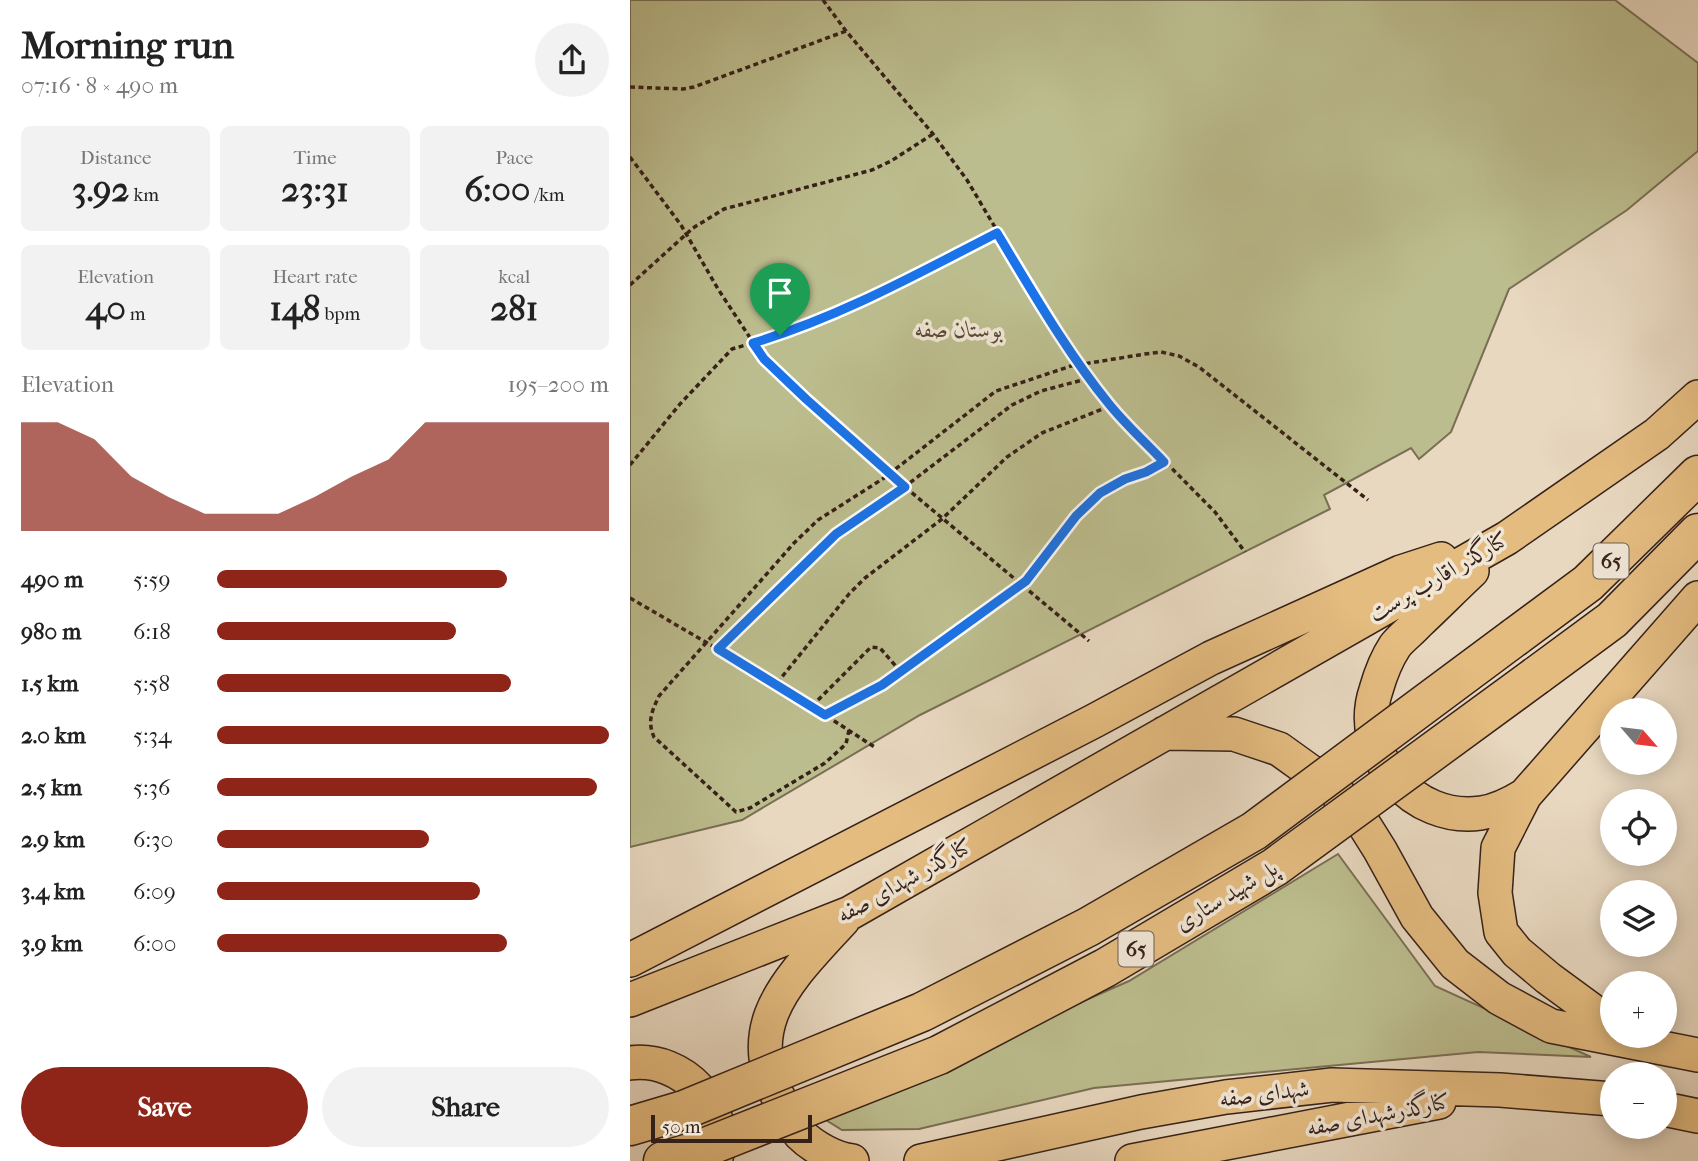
<!DOCTYPE html>
<meta charset="utf-8">
<style>
:root{--surface:#fff;--page:#f2f2f2;--text:#222;--muted:#767676;--accent:#8f2418}
body{margin:0;font-family:"IM FELL French Canon",Amiri,serif;background:var(--page);color:var(--text);height:100vh;display:flex;flex-direction:column;font-size:26px;white-space:nowrap}
*{box-sizing:border-box;margin:0}
p{font-size:23px;color:var(--muted)}
.icon{flex:none;width:38px;height:38px;fill:none;stroke:currentColor;stroke-width:2;stroke-linecap:round;stroke-linejoin:round}
.map{position:relative;flex:1;overflow:hidden}
.drawer{display:flex;flex-direction:column;background:var(--surface);width:630px}
.drawer>*{flex:none}
.needle{width:46px;rotate:118deg}
.fabs{position:absolute;left:970px;top:698px;display:grid;gap:14px}
.fabs a{display:grid;place-items:center;width:77px;height:77px;border-radius:50%;background:var(--surface);box-shadow:0 4px 18px #0003;font-size:35px}
.scale{position:absolute;left:21px;bottom:18px;width:161px;box-sizing:border-box;padding-left:7px;border:4px solid #362119;border-top:0;font-size:19px;line-height:24px;white-space:nowrap;color:#362119;-webkit-text-stroke:5px #f0e6d6;paint-order:stroke}
.pin{position:absolute;display:grid;place-items:center;width:60px;height:60px;color:#fff;margin:-72px -30px;border-radius:50% 50% 50% 0;rotate:-45deg;box-shadow:0 0 7px #0007}
.pin .icon{rotate:45deg}
.round{display:grid;place-items:center;flex:none;width:74px;height:74px;border-radius:37px;background:var(--page)}
.headline{display:flex;align-items:center;justify-content:space-between;height:119px;padding:0 21px}
h1{font-size:38px;font-weight:700;line-height:52px}
.figures{display:grid;grid-template-columns:repeat(3,1fr);gap:10px;height:119px;padding:7px 21px}
.figures div{display:grid;align-content:center;border-radius:10px;background:var(--page);text-align:center}
.figures b{font-size:35px;font-weight:700}
.figures small{font-size:19px;font-weight:400}
.figures p{font-size:19px}
.chart{height:196px;padding:14px 21px}
.chart p{display:flex;justify-content:space-between}
.chart svg{width:100%;height:126px;margin-top:7px;fill:var(--accent);opacity:.7}
.action{display:flex;gap:14px;margin-top:auto;padding:14px 21px}
.action a{flex:1;height:80px;border-radius:42px;background:var(--accent);color:#fff;font-size:28px;font-weight:700;line-height:80px;text-align:center}
.action a+a{background:var(--page);color:var(--text)}
ul{padding:0 21px;list-style:none;font-size:23px}
li{display:grid;grid-template-columns:112px 84px 1fr;align-items:center;height:52px}
li i{height:18px;border-radius:9px;background:var(--accent)}
main{display:flex;flex:1;min-height:0}
.map>svg:first-child{display:block}
.green{fill:#bcbd8e;stroke:#796f54;stroke-width:2}
.lines{fill:none;stroke-linecap:round;stroke-linejoin:round}
.major-casing{stroke:#362119;stroke-width:36}
.highway-casing{stroke:#362119;stroke-width:41}
.path{stroke:#362119;stroke-width:3.5;stroke-dasharray:5 3.5;stroke-linecap:butt}
.major{stroke:#e4bc80;stroke-width:33}
.highway{stroke:#e4bc80;stroke-width:38}
.highway-bridge-casing{stroke:#362119;stroke-width:41;stroke-linecap:butt}
.highway-bridge{stroke:#e4bc80;stroke-width:38}
.route-casing{stroke:#fff;stroke-width:14}
.route{stroke:#1a73e8;stroke-width:9}
.labels{text-anchor:middle;stroke-width:7;stroke-linejoin:round;paint-order:stroke}
.shield{fill:#f0e6d6;stroke:#6e5c52;stroke-width:2}
.shield-label{font-size:21px;font-weight:bold;fill:#362119}
.park-label{font-size:23px;font-style:italic;fill:#584836;stroke:#f0e6d6}
.street-label{font-size:23px;fill:#362119;stroke:#f0e6d6}
</style>
<main>
<section class="drawer">
<div class="headline"><div><h1>Morning run</h1><p>07:16 · 8 × 490 m</p></div><a class="round"><svg class="icon" aria-label="share" viewBox="0 0 24 24"><path d="M12 15V3M7 8l5-5 5 5M5 13v7h14v-7"/></svg></a></div>
<div class="figures">
<div><p>Distance</p><b>3.92<small> km</small></b></div>
<div><p>Time</p><b>23:31</b></div>
<div><p>Pace</p><b>6:00<small> /km</small></b></div>
</div>
<div class="figures">
<div><p>Elevation</p><b>40<small> m</small></b></div>
<div><p>Heart rate</p><b>148<small> bpm</small></b></div>
<div><p>kcal</p><b>281</b></div>
</div>
<div class="chart"><p><span>Elevation</span>195–200 m</p>
<svg viewBox="0 0 160 44" preserveAspectRatio="none"><path d="M0 44V6L10 6L20 12L30 25L40 32L50 38L60 38L70 38L80 32L90 25L100 19L110 6L120 6L130 6L140 6L150 6L160 6V44z"/></svg>
</div>
<ul>
<li><b>490 m</b>5:59<i style="width:74%"></i></li>
<li><b>980 m</b>6:18<i style="width:61%"></i></li>
<li><b>1.5 km</b>5:58<i style="width:75%"></i></li>
<li><b>2.0 km</b>5:34<i style="width:100%"></i></li>
<li><b>2.5 km</b>5:36<i style="width:97%"></i></li>
<li><b>2.9 km</b>6:30<i style="width:54%"></i></li>
<li><b>3.4 km</b>6:09<i style="width:67%"></i></li>
<li><b>3.9 km</b>6:00<i style="width:74%"></i></li>
</ul>
<div class="action"><a>Save</a><a>Share</a></div>
</section>
<div class="map">
<svg width="1068" height="1161" viewBox="0 0 1068 1161">
<rect width="100%" height="100%" fill="#e8d8c0"/>
<filter id="stains"><feTurbulence type="fractalNoise" baseFrequency=".00286" numOctaves="4"/><feColorMatrix values="0 0 0 0 .2 0 0 0 0 .09 0 0 0 0 .02 0 0 0 .5 -.17"/></filter>
<radialGradient id="worn" r=".72"><stop offset=".6" stop-color="#630" stop-opacity="0"/><stop offset="1" stop-color="#630" stop-opacity=".3"/></radialGradient>
<path class="green" d="M0 0H985L1068 63V151L997 210 879 289 821 432 789 459 781 448 694 495 700 509 290 715 112 820 0 847Z
M708 854 805 986 961 1057 848 1052 464 1088 289 1129 212 1130 191 1117 499 981Z"/>
<g class="lines">
<defs>
<path id="major" d="M842 571C824 588 806 606 788 623 781 631 771 638 765 646 757 658 750 676 746 690 724 755 784 823 851 813 867 811 882 803 895 795
M535 733 604 734 649 749 688 777 723 807 750 850 787 917 825 964 869 998 921 1026 1068 1055
M213 920C156 982 103 1030 159 1116 162 1122 166 1129 170 1134 183 1147 205 1159 222 1161
M0 960 464 721 581 658 771 572 811 559
M0 1000 220 913 877 538 1027 434 1068 397
M982 1025 918 978 887 952 871 932 865 893 868 848 895 795 1068 598
M0 1063C53 1056 103 1108 85 1161
M1034 1109 1068 1116
M291 1161 511 1112 596 1097 702 1085 870 1090 982 1099
M502 1161 809 1102"/>
<path id="highway" d="M885 637 958 583 1068 475
M906 676 982 620 1068 533
M0 1126 54 1110
M33 1161 66 1151"/>
</defs>
<use href="#major" class="major-casing"/>
<use href="#highway" class="highway-casing"/>
<path class="path" d="M193 0 216 31 303 134 337 180 411 305 480 406 585 512 615 552
M0 87 53 89 64 87 216 31
M0 157 51 225 88 289 134 359 176 399 275 487 459 641
M0 285 63 228 94 209 242 170 261 161 303 134
M0 465 50 404 102 349 150 335 231 303 367 233
M0 598 141 680 246 748
M88 649 206 534 248 507 382 405 411 391 460 378
M147 683 219 594 235 578 312 519 377 457 412 433 480 406
M182 706 241 647 250 648 271 672
M195 715 252 685 396 581 446 516 470 493 495 479 516 473 534 463
M219 730 216 744 195 763 120 808 106 812 24 737C17 721 22 711 29 696L164 543 188 520 254 478 366 391 441 366 515 354 531 352 549 356 569 367 738 500"/>
<use href="#major" class="major"/>
<use href="#highway" class="highway"/>
<defs>
<path id="highway-bridge" d="M54 1110 292 1012 458 927 624 831 885 637
M66 1151 309 1055 475 968 645 867 906 676"/>
</defs>
<use href="#highway-bridge" class="highway-bridge-casing"/>
<use href="#highway-bridge" class="highway-bridge"/>
</g>
<g class="lines">
<defs>
<path id="route" d="M367 233C402 291 436 351 479 404 496 425 516 443 534 462L516 472 495 479 470 493 446 516 396 581 252 685 195 715 88 649 206 534 275 487 176 399 134 359 123 343C210 317 287 274 367 233Z"/>
</defs>
<use href="#route" class="route-casing"/>
<use href="#route" class="route"/>
</g>
<g class="labels">
<g class="shield">
<rect x="963.5" y="543.5" width="35" height="35" rx="5"/>
<rect x="488.5" y="931.5" width="35" height="35" rx="5"/>
</g>
<g class="shield-label">
<text x="981" y="568">65</text>
<text x="506" y="956">65</text>
</g>
<g class="park-label">
<text x="329" y="337">بوستان صفه</text>
</g>
<g class="street-label">
<text transform="translate(808 576) rotate(-30)" y="8">کنارگذر اقارب پرست</text>
<text transform="translate(274 880) rotate(-29)" y="8">کنارگذر شهدای صفه</text>
<text transform="translate(596 895) rotate(-31)" y="8">پل شهید ستاری</text>
<text transform="translate(634 1093) rotate(-7)" y="8">شهدای صفه</text>
<text transform="translate(748 1114) rotate(-11)" y="8">کنارگذرشهدای صفه</text>
</g>
</g>
<rect width="100%" height="100%" filter="url(#stains)"/>
<rect width="100%" height="100%" fill="url(#worn)"/>
</svg>
<div class="fabs">
<a><svg class="needle" viewBox="-14 -14 28 28"><path d="M0-13l5 13h-10z" fill="#e53935"/><path d="M0 13l5-13h-10z" fill="#767676"/></svg></a>
<a><svg class="icon" aria-label="locate" viewBox="0 0 24 24"><circle cx="12" cy="12" r="6"/><path d="M12 2v4M12 18v4M2 12h4M18 12h4"/></svg></a>
<a><svg class="icon" aria-label="layers" viewBox="0 0 24 24"><path d="M12 4l9 5-9 5-9-5zM3 14l9 5 9-5"/></svg></a>
<a>+</a>
<a>−</a>
</div>
<div class="scale">50 m</div>
<div class="pin" style="left:150px;top:335px;background:#1e9e55"><svg class="icon" aria-label="arrive" viewBox="0 0 24 24"><path d="M6 21V4h12l-3 4 3 4H6"/></svg></div>
</div>
</main>
